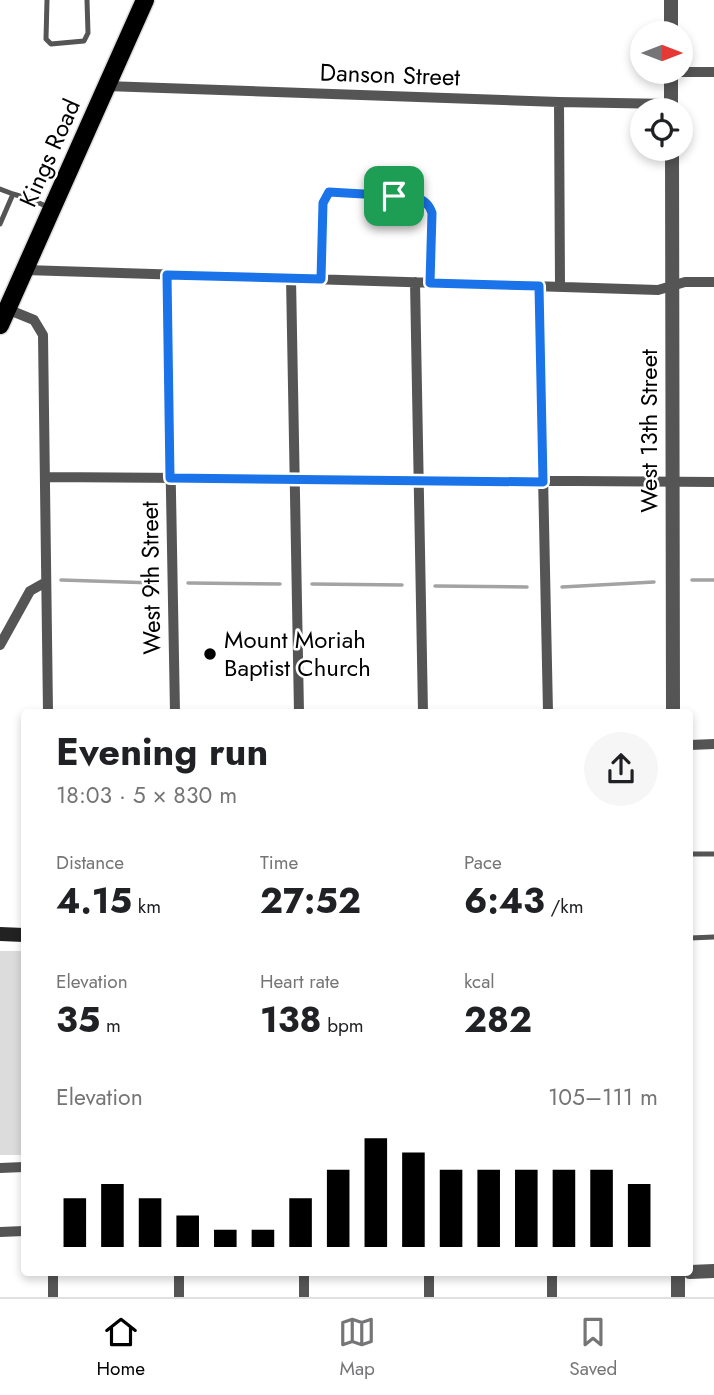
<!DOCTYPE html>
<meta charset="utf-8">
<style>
:root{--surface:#fff;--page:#f6f6f6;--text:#202124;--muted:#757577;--line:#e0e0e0;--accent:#000}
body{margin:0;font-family:Jost,sans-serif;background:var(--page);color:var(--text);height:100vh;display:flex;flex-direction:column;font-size:26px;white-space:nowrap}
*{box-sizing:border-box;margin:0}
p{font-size:23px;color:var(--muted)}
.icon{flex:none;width:38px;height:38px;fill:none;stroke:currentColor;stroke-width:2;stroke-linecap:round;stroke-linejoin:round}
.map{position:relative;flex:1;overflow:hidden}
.drawer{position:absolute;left:21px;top:709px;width:672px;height:567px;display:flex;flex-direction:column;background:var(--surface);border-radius:7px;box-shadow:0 4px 10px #0003}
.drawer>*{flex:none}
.needle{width:46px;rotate:90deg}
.tools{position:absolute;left:630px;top:21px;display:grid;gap:14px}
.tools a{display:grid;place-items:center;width:63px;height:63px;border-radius:50%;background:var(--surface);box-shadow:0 4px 10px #0003;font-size:35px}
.pin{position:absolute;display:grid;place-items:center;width:60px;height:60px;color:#fff;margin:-30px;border-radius:14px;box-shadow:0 4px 10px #0006}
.round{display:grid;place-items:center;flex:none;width:74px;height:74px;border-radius:37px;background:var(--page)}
.head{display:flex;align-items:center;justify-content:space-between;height:119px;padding:0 35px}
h1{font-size:38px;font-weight:700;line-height:52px}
.figures{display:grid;grid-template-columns:repeat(3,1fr);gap:10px;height:119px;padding:7px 35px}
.figures div{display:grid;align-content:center}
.figures b{font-size:35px;font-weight:700}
.figures small{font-size:19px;font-weight:400}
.figures p{font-size:19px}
.chart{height:196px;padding:14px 35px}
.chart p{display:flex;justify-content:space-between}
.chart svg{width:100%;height:126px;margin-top:7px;stroke:var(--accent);stroke-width:6}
.dock{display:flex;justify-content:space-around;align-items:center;height:98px;border-top:2px solid var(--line);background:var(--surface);font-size:19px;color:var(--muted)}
.dock a{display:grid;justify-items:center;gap:4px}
.dock .on{color:var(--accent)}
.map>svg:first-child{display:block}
.green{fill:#dcdcdc}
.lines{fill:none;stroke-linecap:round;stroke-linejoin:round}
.stream{stroke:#a3a3a3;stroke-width:3.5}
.primary-casing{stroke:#dbdbdb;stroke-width:21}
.service{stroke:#555;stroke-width:5}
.minor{stroke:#555;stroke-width:10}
.tertiary{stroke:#555;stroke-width:14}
.secondary{stroke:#222;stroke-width:14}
.primary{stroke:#000;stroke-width:18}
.route-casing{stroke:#fff;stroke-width:14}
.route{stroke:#1a73e8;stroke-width:9}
.poi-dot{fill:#000;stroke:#fff;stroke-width:2.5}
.labels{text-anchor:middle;stroke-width:5;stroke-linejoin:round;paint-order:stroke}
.street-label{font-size:24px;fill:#000;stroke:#fff}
.poi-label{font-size:24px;fill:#000;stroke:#fff;text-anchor:start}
</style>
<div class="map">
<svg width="714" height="1297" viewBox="0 0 714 1297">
<rect width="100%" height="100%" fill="#fff"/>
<path class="green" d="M0 951H24V1155H0Z"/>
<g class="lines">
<path class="stream" d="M61 580 155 583
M692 580H714
M188 583 280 584
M312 584 402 585
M435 586 527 587
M562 587 654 582"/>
<defs>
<path id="primary" d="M0 325 145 0"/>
</defs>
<use href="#primary" class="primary-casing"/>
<path class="service" d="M47 0 46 39 51 44 84 41 88 33 87 0
M0 189 13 194
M0 224 13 194 30 199 48 207
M690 854H714
M690 938 714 937"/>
<path class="minor" d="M671 72H714
M106 86 559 102 671 104
M559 102 560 286
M25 270 658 290 685 282H714
M167 275 175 712
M291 278 299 712
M321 279 323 203 329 192 415 197C424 200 429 204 432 213L430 283
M415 282 423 712
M539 286 548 712
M7 309 34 320 43 335 48 712
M46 477 714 482
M0 645 30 591 46 582
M690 745 714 744
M0 1168 24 1167
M0 1232 24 1231
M179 1272V1297
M304 1272V1297
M429 1272V1297
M552 1272V1297
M53 1297V1272"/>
<path class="tertiary" d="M671 0V33
M671 72V110
M672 149 673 712
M678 1272V1297
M690 1272 714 1271"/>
<path class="secondary" d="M0 934 24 935"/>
<use href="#primary" class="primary"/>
</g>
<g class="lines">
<defs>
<path id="route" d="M329 192 415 197C424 200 429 204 432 213L430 283 539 286 543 482 170 478 167 275 321 279 323 203Z"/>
</defs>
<use href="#route" class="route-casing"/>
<use href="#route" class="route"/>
</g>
<circle class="poi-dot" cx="210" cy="654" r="7"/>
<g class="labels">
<g class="street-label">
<text transform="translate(390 75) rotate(2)" y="8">Danson Street</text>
<text transform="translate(50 153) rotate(-66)" y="8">Kings Road</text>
<text transform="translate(649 431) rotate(-90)" y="8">West 13th Street</text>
<text transform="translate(151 578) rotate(-91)" y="8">West 9th Street</text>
</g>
<g class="poi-label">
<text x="224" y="648">Mount Moriah<tspan x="224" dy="28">Baptist Church</tspan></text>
</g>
</g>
</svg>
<div class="tools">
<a><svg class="needle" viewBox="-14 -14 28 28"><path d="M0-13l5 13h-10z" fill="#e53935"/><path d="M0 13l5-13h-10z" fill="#757577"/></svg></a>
<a><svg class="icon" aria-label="locate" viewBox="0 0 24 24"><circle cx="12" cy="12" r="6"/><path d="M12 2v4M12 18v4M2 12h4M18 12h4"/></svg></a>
</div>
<div class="pin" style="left:394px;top:196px;background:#1e9e55"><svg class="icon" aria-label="arrive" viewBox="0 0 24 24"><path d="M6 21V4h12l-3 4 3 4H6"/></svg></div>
<section class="drawer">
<div class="head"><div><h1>Evening run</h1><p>18:03 · 5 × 830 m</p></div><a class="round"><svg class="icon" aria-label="share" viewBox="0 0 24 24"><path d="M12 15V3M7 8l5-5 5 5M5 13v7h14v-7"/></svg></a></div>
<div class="figures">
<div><p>Distance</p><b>4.15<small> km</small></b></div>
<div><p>Time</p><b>27:52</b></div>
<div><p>Pace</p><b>6:43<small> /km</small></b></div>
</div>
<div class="figures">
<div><p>Elevation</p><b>35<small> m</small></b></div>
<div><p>Heart rate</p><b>138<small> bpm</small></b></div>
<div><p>kcal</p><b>282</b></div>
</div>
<div class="chart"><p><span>Elevation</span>105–111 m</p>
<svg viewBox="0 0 160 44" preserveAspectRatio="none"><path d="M5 44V27M15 44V22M25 44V27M35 44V33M45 44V38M55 44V38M65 44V27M75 44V17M85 44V6M95 44V11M105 44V17M115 44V17M125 44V17M135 44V17M145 44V17M155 44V22"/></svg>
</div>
</section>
</div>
<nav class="dock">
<a class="on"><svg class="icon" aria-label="home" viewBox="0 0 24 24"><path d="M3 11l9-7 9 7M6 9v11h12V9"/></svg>Home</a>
<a><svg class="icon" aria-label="map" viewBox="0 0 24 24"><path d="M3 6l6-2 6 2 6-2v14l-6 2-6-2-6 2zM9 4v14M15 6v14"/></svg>Map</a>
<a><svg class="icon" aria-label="saved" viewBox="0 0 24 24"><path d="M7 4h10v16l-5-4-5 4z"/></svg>Saved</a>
</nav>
